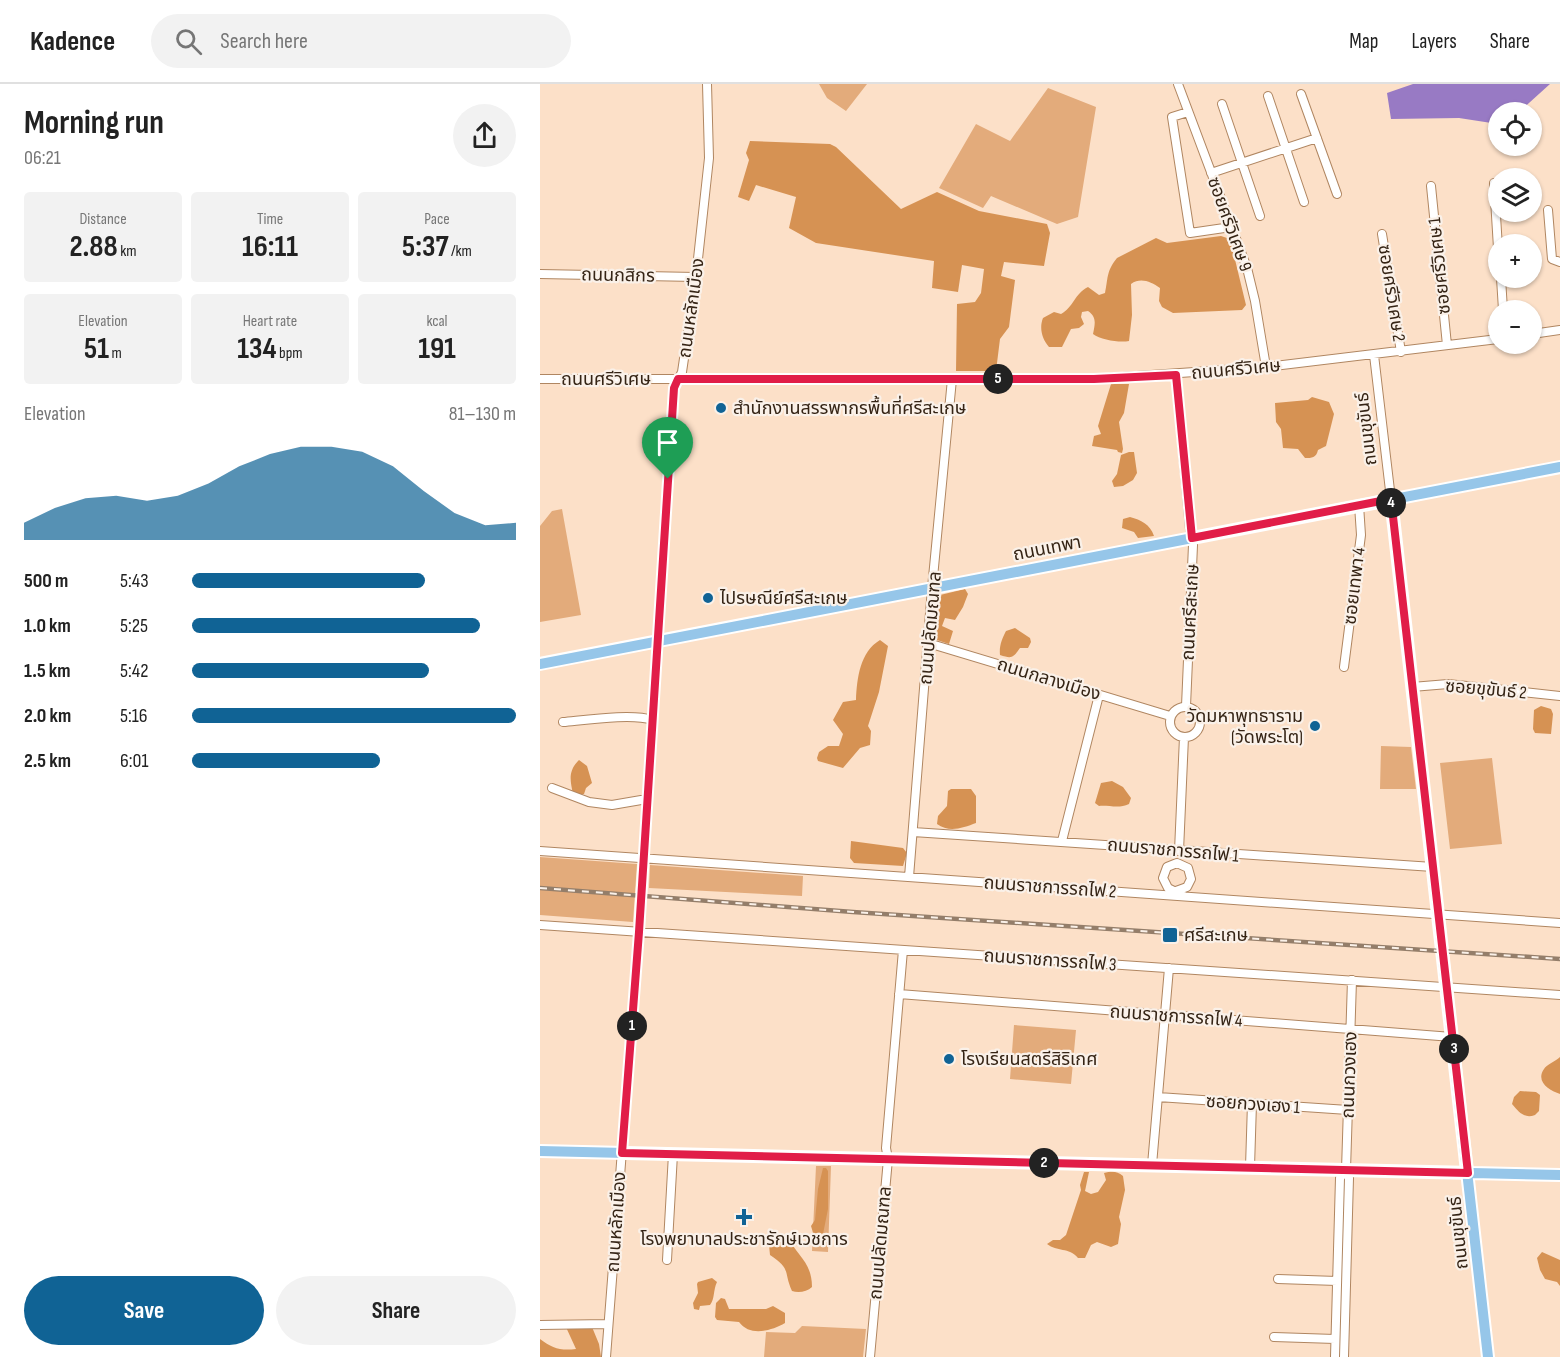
<!DOCTYPE html>
<meta charset="utf-8">
<style>
:root{--surface:#fff;--page:#f2f2f2;--text:#222;--muted:#767676;--line:#e0e0e0;--accent:#106395}
body{margin:0;font-family:"Sofia Sans Condensed","Noto Sans Thai",sans-serif;background:var(--page);color:var(--text);height:100vh;display:flex;flex-direction:column;font-size:22px;white-space:nowrap}
*{box-sizing:border-box;margin:0}
p{font-size:20px;color:var(--muted)}
.icon{flex:none;width:33px;height:33px;fill:none;stroke:currentColor;stroke-width:2;stroke-linecap:round;stroke-linejoin:round}
.map{position:relative;flex:1;overflow:hidden}
.panel{display:flex;flex-direction:column;background:var(--surface);width:540px}
.panel>*{flex:none}
.tools{position:absolute;left:948px;top:18px;display:grid;gap:12px}
.tools a{display:grid;place-items:center;width:54px;height:54px;border-radius:50%;background:var(--surface);box-shadow:0 2px 4px #0004;font-size:30px}
.pin{position:absolute;display:grid;place-items:center;width:51px;height:51px;color:#fff;margin:-62px -26px;border-radius:50% 50% 50% 0;rotate:-45deg;box-shadow:0 0 6px #0007}
.pin .icon{rotate:45deg}
.km{position:absolute;width:30px;height:30px;margin:-15px;border-radius:50%;background:#222;color:#fff;font-size:16px;line-height:30px;text-align:center}
.round{display:grid;place-items:center;flex:none;width:63px;height:63px;border-radius:32px;background:var(--page)}
.summary{display:flex;align-items:center;justify-content:space-between;height:102px;padding:0 24px}
h1{font-size:33px;font-weight:700;line-height:45px}
.metrics{display:grid;grid-template-columns:repeat(3,1fr);gap:9px;height:102px;padding:6px 24px}
.metrics div{display:grid;align-content:center;border-radius:6px;background:var(--page);text-align:center}
.metrics b{font-size:30px;font-weight:700}
.metrics small{font-size:16px;font-weight:400}
.metrics p{font-size:16px}
.chart{height:168px;padding:12px 24px}
.chart p{display:flex;justify-content:space-between}
.chart svg{width:100%;height:108px;margin-top:6px;fill:var(--accent);opacity:.7}
.button{display:flex;gap:12px;margin-top:auto;padding:12px 24px}
.button a{flex:1;height:69px;border-radius:36px;background:var(--accent);color:#fff;font-size:24px;font-weight:700;line-height:69px;text-align:center}
.button a+a{background:var(--page);color:var(--text)}
ul{padding:0 24px;list-style:none;font-size:20px}
li{display:grid;grid-template-columns:96px 72px 1fr;align-items:center;height:45px}
li i{height:15px;border-radius:8px;background:var(--accent)}
header{display:flex;align-items:center;gap:36px;box-sizing:border-box;height:84px;padding:0 30px;background:var(--surface);border-bottom:2px solid var(--line)}
header strong{font-size:28px}
nav{display:flex;gap:33px;margin-inline-start:auto;font-size:21px}
.search{width:420px;height:54px;background:var(--page);display:flex;align-items:center;gap:15px;box-sizing:border-box;padding:0 21px;border-radius:33px;color:var(--muted);font-size:22px}
main{display:flex;flex:1;min-height:0}
.map>svg:first-child{display:block}
.green{fill:#e3ab7b}
.forest{fill:#d69253}
.water{fill:#987ac4}
.lines{fill:none;stroke-linecap:round;stroke-linejoin:round}
.minor-casing{stroke:#b08661;stroke-width:10}
.major-casing{stroke:#fff;stroke-width:14}
.minor{stroke:#fff;stroke-width:8}
.major{stroke:#96c6e9;stroke-width:10}
.rail-casing{stroke:#947e6a;stroke-width:4.5}
.rail{stroke:#faf1e9;stroke-width:2;stroke-dasharray:7;stroke-linecap:butt}
.route-casing{stroke:#fff;stroke-width:12}
.route{stroke:#e11d48;stroke-width:8}
.poi-dot{fill:#106395;stroke:#faf1e9;stroke-width:2}
.labels{text-anchor:middle;stroke-width:4.5;stroke-linejoin:round;paint-order:stroke}
.street-label{font-size:18px;fill:#352415;stroke:#faf1e9}
.poi-label{font-size:18px;fill:#352415;stroke:#faf1e9;text-anchor:start}
</style>
<header>
<strong>Kadence</strong>
<div class="search"><svg class="icon" aria-label="search" viewBox="0 0 24 24"><circle cx="10" cy="10" r="6"/><path d="M15 15l6 6"/></svg>Search here</div>
<nav><a>Map</a><a>Layers</a><a>Share</a></nav>
</header>
<main>
<section class="panel">
<div class="summary"><div><h1>Morning run</h1><p>06:21</p></div><a class="round"><svg class="icon" aria-label="share" viewBox="0 0 24 24"><path d="M12 15V3M7 8l5-5 5 5M5 13v7h14v-7"/></svg></a></div>
<div class="metrics">
<div><p>Distance</p><b>2.88<small> km</small></b></div>
<div><p>Time</p><b>16:11</b></div>
<div><p>Pace</p><b>5:37<small> /km</small></b></div>
</div>
<div class="metrics">
<div><p>Elevation</p><b>51<small> m</small></b></div>
<div><p>Heart rate</p><b>134<small> bpm</small></b></div>
<div><p>kcal</p><b>191</b></div>
</div>
<div class="chart"><p><span>Elevation</span>81–130 m</p>
<svg viewBox="0 0 160 44" preserveAspectRatio="none"><path d="M0 44V37L10 31L20 27L30 26L40 28L50 26L60 21L70 14L80 9L90 6L100 6L110 8L120 14L130 24L140 33L150 38L160 37V44z"/></svg>
</div>
<ul>
<li><b>500 m</b>5:43<i style="width:72%"></i></li>
<li><b>1.0 km</b>5:25<i style="width:89%"></i></li>
<li><b>1.5 km</b>5:42<i style="width:73%"></i></li>
<li><b>2.0 km</b>5:16<i style="width:100%"></i></li>
<li><b>2.5 km</b>6:01<i style="width:58%"></i></li>
</ul>
<div class="button"><a>Save</a><a>Share</a></div>
</section>
<div class="map">
<svg width="1020" height="1273" viewBox="0 0 1020 1273">
<rect width="100%" height="100%" fill="#fce0c8"/>
<path class="green" d="M279 0H327L306 27 287 14Z
M508 4 556 23 538 133 517 140 451 112 443 124 399 104 436 40 470 57Z
M22 425 41 531 0 538V442L12 427Z
M841 662 871 663 876 705H840Z
M952 674 962 760 910 765 900 679Z
M0 773 97 780 93 838 0 831Z
M110 781 263 792 262 812 109 804Z
M474 941 536 946 531 1000 470 995Z
M276 1082H291L288 1168 272 1167Z
M262 1242 326 1245 323 1273H224L226 1248 255 1249Z"/>
<path class="forest" d="M210 57 290 60 296 63 361 125 397 108 439 127 507 140 510 149 504 182 464 178 461 192 475 196 469 243 460 255 456 287H416L417 220 435 218 441 209 444 185 422 181 418 208 392 204 394 177 276 159 249 144 256 113 216 101 209 117 198 113 209 76 206 69Z
M681 152 687 154 691 159 706 221 702 226 633 229 622 223 619 217 620 204C611 198 601 193 591 200L592 231 589 257C580 259 561 256 553 250 555 240 557 233 548 227L542 228 541 233 544 240 539 244 531 245 522 263H509C502 255 499 244 503 234L514 228 521 230C533 224 535 209 548 203L559 211 565 209C568 196 566 187 577 174L616 154 627 159Z
M571 300H589L584 329 579 338 583 365 582 369 578 368 577 366 552 362 554 352 561 350 558 342Z
M772 313 789 318 794 330 786 362 778 366C776 374 772 374 765 374L758 365 743 364 741 345 736 338 735 319 768 316Z
M589 368H594L597 389 593 396 583 402 574 403 572 397 577 390 581 371Z
M590 433C601 436 610 440 614 452L598 454 594 448 582 444 583 435Z
M425 505 428 510 423 523 415 536 405 534 402 542 413 547 409 560 394 555 392 552 396 512Z
M475 544 490 554 491 558 488 564H480C473 574 472 575 460 571 459 562 462 555 466 547Z
M340 556 348 562 339 608 328 642 331 647 330 661 320 664 303 684 278 677 277 674 279 668 288 662H299L303 650 293 636 303 618 316 616C317 594 320 568 340 556Z
M1001 622 1011 625 1013 630 1011 650 995 649 993 645 994 626Z
M39 676 47 682 52 699 46 704 44 710H33C30 696 28 687 39 676Z
M572 697 583 703 591 714 589 720C579 725 569 721 559 722L555 719 561 699Z
M411 705H431L436 712V739C423 744 409 749 397 740L398 732 407 722 408 707Z
M311 757 363 764 367 769 363 782 314 779 310 774Z
M1020 973V1010C1010 1007 995 998 1004 985 1006 981 1016 977 1020 973Z
M980 1007 996 1008 1000 1011 999 1027 995 1031C984 1035 979 1028 972 1020L974 1013Z
M283 1084H286L288 1087V1125L283 1150 281 1152H274L271 1142 275 1136 278 1105Z
M544 1088H549L545 1107 551 1110 558 1108 566 1096 564 1089C572 1087 577 1087 583 1092L585 1106 579 1133 581 1140 578 1160 571 1163 557 1158 551 1161 545 1174H538C529 1163 517 1168 507 1160L513 1156H520L526 1151 541 1106 540 1101Z
M244 1151 248 1152C256 1172 272 1177 272 1203 267 1208 258 1209 252 1207 243 1187 252 1186 230 1171L229 1161 232 1154Z
M1002 1168 1020 1176V1202L1017 1198 1005 1195 1000 1186 997 1174Z
M172 1194 177 1198C173 1206 175 1215 170 1221L160 1222 159 1226 154 1225 153 1219 158 1209 157 1200 158 1198Z
M181 1214 185 1215 189 1225H226L233 1222 245 1229V1239C231 1247 210 1253 199 1238L177 1236 175 1233 176 1219Z
M25 1241 52 1243 59 1260 61 1273H0V1255C12 1264 20 1267 36 1265Z"/>
<path class="water" d="M873 0H1010L979 28H958V40L919 34 851 35 847 9Z"/>
<g class="lines">
<defs>
<path id="minor" d="M638 0 707 184 715 217 726 283
M761 10 797 110
M728 12 764 118
M682 20 720 132
M648 28 632 33 650 149 691 143
M671 89 777 54
M954 99 958 164
M891 102 907 261
M1008 126 1012 175 1020 178
M842 150 861 268
M0 190 156 193
M961 194 963 226
M992 250 1020 246
M834 271 851 415
M636 290 650 445 653 461 646 622
M0 295H554L726 283 958 255
M388 559 630 632
M804 583 821 451 819 421
M872 603 908 600 1020 612
M630 638a15 15 0 1 1 30 0a15 15 0 1 1-30 0Z
M23 638C45 636 93 629 112 636
M12 704 49 718 72 721 107 715
M373 748 893 783
M522 757 559 611
M0 767 1020 839
M639 767 644 653
M369 793 392 504 412 295
M636 807 647 803 651 795 648 784 637 779 627 783 623 794 628 804 644 812
M0 841 1020 911
M359 910 912 953
M618 1013 808 1026
M612 1081 629 884
M710 1083 712 1019
M127 1176 133 1070
M738 1195 797 1197
M0 1241 68 1240
M734 1253 795 1255
M66 1273 99 847 134 304 142 288 156 193 169 74 167 0
M330 1273 348 1075 346 1064 363 866
M795 1273 800 1094 806 1086
M804 1273 809 1094 806 1086 812 896"/>
<path id="major" d="M851 415 948 1273
M0 580 1020 383
M0 1067 1020 1091"/>
</defs>
<use href="#minor" class="minor-casing"/>
<use href="#major" class="major-casing"/>
<use href="#minor" class="minor"/>
<use href="#major" class="major"/>
<defs>
<path id="rail" d="M0 804 313 828 1020 875"/>
</defs>
<use href="#rail" class="rail-casing"/>
<use href="#rail" class="rail"/>
</g>
<g class="lines">
<defs>
<path id="route" d="M636 291 652 454 851 415 928 1089 82 1069 99 848 134 304 138 295H554Z"/>
</defs>
<use href="#route" class="route-casing"/>
<use href="#route" class="route"/>
</g>
<g class="poi-dot">
<circle cx="181" cy="324" r="6"/>
<circle cx="168" cy="514" r="6"/>
<circle cx="775" cy="642" r="6"/>
<rect x="622" y="843" width="16" height="16" rx="3"/>
<circle cx="409" cy="975" r="6"/>
<path d="M201 1124h6v6h6v6h-6v6h-6v-6h-6v-6h6z"/>
</g>
<g class="labels">
<g class="street-label">
<text transform="translate(690 140) rotate(70)" y="6">ซอยศรีวิเศษ 9</text>
<text transform="translate(899 182) rotate(-96)" y="6">ซอยศรีวิเศษ 1</text>
<text transform="translate(78 191) rotate(1)" y="6">ถนนกสิกร</text>
<text transform="translate(852 209) rotate(81)" y="6">ซอยศรีวิเศษ 2</text>
<text transform="translate(151 224) rotate(-82)" y="6">ถนนหลักเมือง</text>
<text transform="translate(696 285) rotate(-5)" y="6">ถนนศรีวิเศษ</text>
<text x="66" y="301">ถนนศรีวิเศษ</text>
<text transform="translate(826 345) rotate(-97)" y="6">ถนนขุขันธ์</text>
<text transform="translate(507 464) rotate(-11)" y="6">ถนนเทพา</text>
<text transform="translate(814 502) rotate(-83)" y="6">ซอยเทพา 4</text>
<text transform="translate(650 528) rotate(-87)" y="6">ถนนศรีสะเกษ</text>
<text transform="translate(390 544) rotate(-85)" y="6">ถนนปลัดมณฑล</text>
<text transform="translate(509 595) rotate(17)" y="6">ถนนกลางเมือง</text>
<text transform="translate(946 605) rotate(5)" y="6">ซอยขุขันธ์ 2</text>
<text transform="translate(633 766) rotate(5)" y="6">ถนนราชการรถไฟ 1</text>
<text transform="translate(510 803) rotate(4)" y="6">ถนนราชการรถไฟ 2</text>
<text transform="translate(510 876) rotate(4)" y="6">ถนนราชการรถไฟ 3</text>
<text transform="translate(636 932) rotate(4)" y="6">ถนนราชการรถไฟ 4</text>
<text transform="translate(809 991) rotate(-88)" y="6">ถนนกวงเฮง</text>
<text transform="translate(713 1020) rotate(4)" y="6">ซอยกวงเฮง 1</text>
<text transform="translate(76 1138) rotate(-86)" y="6">ถนนหลักเมือง</text>
<text transform="translate(918 1149) rotate(-96)" y="6">ถนนขุขันธ์</text>
<text transform="translate(340 1159) rotate(-85)" y="6">ถนนปลัดมณฑล</text>
</g>
<g class="poi-label">
<text x="193" y="330">สำนักงานสรรพากรพื้นที่ศรีสะเกษ</text>
<text x="180" y="520">ไปรษณีย์ศรีสะเกษ</text>
<text x="763" y="638" text-anchor="end">วัดมหาพุทธาราม<tspan x="763" dy="21">(วัดพระโต)</tspan></text>
<text x="644" y="857">ศรีสะเกษ</text>
<text x="421" y="981">โรงเรียนสตรีสิริเกศ</text>
<text x="204" y="1161" text-anchor="middle">โรงพยาบาลประชารักษ์เวชการ</text>
</g>
</g>
</svg>
<div class="tools">
<a><svg class="icon" aria-label="locate" viewBox="0 0 24 24"><circle cx="12" cy="12" r="6"/><path d="M12 2v4M12 18v4M2 12h4M18 12h4"/></svg></a>
<a><svg class="icon" aria-label="layers" viewBox="0 0 24 24"><path d="M12 4l9 5-9 5-9-5zM3 14l9 5 9-5"/></svg></a>
<a>+</a>
<a>−</a>
</div>
<div class="pin" style="left:128px;top:395px;background:#1e9e55"><svg class="icon" aria-label="arrive" viewBox="0 0 24 24"><path d="M6 21V4h12l-3 4 3 4H6"/></svg></div>
<b class="km" style="left:92px;top:942px">1</b>
<b class="km" style="left:504px;top:1079px">2</b>
<b class="km" style="left:914px;top:965px">3</b>
<b class="km" style="left:851px;top:419px">4</b>
<b class="km" style="left:458px;top:295px">5</b>
</div>
</main>
